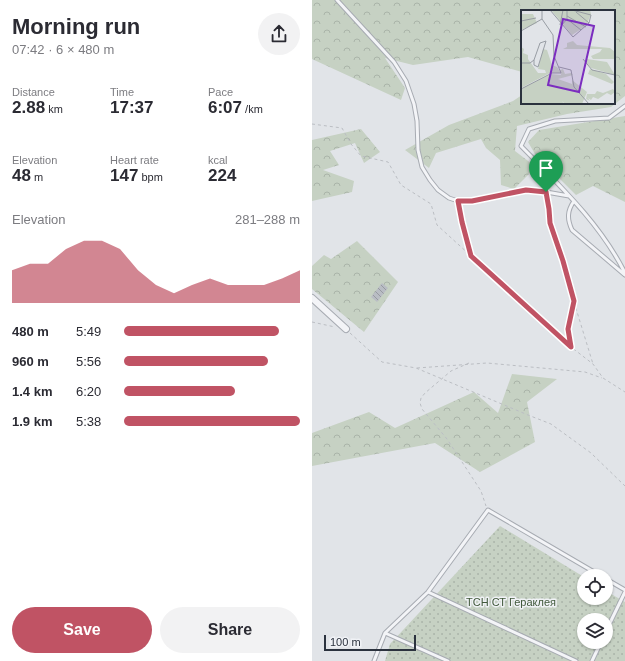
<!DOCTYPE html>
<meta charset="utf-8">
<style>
:root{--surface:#fff;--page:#f2f2f3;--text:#2b2b33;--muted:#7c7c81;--accent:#c05364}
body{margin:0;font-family:Arial,sans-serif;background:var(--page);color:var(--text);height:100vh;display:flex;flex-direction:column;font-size:15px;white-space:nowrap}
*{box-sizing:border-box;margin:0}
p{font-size:13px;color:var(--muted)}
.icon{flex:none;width:22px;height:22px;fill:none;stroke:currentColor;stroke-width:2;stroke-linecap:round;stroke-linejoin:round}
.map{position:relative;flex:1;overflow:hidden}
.details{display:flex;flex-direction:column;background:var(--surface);width:312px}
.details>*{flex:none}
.buttons{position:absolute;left:265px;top:569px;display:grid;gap:8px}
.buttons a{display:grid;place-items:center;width:36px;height:36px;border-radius:50%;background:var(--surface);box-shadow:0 1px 3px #0004;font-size:20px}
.scale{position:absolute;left:12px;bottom:10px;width:92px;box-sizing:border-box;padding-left:4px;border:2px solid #2b323e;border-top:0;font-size:11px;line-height:14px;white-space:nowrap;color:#2b323e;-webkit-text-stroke:3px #f0f2f6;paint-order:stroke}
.pin{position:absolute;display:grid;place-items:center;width:34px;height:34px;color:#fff;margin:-41px -17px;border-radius:50% 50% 50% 0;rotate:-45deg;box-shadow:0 0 4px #0007}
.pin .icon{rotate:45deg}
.round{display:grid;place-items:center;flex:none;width:42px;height:42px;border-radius:21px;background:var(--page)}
.headline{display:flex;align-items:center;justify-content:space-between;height:68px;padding:0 12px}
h1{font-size:22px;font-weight:700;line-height:30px}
.stats{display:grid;grid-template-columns:repeat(3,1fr);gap:6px;height:68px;padding:4px 12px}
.stats div{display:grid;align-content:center}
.stats b{font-size:17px;font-weight:700}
.stats small{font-size:11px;font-weight:400}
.stats p{font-size:11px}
.chart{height:112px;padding:8px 12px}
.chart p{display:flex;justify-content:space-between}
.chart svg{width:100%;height:72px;margin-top:4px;fill:var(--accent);opacity:.7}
.cta{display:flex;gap:8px;margin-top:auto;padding:8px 12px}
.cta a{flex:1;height:46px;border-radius:24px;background:var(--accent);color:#fff;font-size:16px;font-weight:700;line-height:46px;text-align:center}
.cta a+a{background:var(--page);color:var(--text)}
ul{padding:0 12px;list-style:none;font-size:13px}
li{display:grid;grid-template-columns:64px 48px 1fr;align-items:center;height:30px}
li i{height:10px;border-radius:5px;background:var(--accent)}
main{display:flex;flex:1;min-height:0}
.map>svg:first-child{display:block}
.forest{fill:url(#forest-crowns)}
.garden{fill:url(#garden-dots);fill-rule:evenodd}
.building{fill:url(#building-back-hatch)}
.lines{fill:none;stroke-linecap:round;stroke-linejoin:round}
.service-casing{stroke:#a7abb2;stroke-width:5}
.minor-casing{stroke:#a7abb2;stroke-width:8}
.path{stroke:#bbbec3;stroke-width:1;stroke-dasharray:3 3;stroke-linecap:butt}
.service{stroke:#f3f4f7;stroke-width:3}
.minor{stroke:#f3f4f7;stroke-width:6}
.route-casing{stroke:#fff;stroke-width:8}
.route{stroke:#c05364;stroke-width:5}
.labels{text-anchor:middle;stroke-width:3;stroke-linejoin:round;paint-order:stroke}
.park-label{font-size:11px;fill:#40583a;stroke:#f0f2f6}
.inset-road{fill:none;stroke:#989da4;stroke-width:1}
.view{fill:#7b2cbf;fill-opacity:0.15;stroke:#7b2cbf;stroke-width:2}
.inset-edge{fill:none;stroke:#2b323e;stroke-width:2}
</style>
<main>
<section class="details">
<div class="headline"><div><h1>Morning run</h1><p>07:42 · 6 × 480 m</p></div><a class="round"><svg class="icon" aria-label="share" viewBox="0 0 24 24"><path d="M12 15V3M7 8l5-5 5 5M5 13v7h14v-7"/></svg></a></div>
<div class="stats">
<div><p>Distance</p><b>2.88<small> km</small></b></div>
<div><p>Time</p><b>17:37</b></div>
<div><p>Pace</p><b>6:07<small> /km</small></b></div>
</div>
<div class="stats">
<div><p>Elevation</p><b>48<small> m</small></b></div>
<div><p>Heart rate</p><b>147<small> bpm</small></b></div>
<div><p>kcal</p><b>224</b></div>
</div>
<div class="chart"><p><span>Elevation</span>281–288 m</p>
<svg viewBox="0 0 160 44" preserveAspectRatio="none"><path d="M0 44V24L10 20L20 20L30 11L40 6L50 6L60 11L70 24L80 33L90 38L100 33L110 29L120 33L130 33L140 33L150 29L160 24V44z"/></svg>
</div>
<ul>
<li><b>480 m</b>5:49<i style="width:88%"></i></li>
<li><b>960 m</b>5:56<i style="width:82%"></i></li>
<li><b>1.4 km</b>6:20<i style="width:63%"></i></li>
<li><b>1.9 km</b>5:38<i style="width:100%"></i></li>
</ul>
<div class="cta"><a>Save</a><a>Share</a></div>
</section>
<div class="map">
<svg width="313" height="661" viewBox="0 0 313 661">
<defs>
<pattern id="forest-crowns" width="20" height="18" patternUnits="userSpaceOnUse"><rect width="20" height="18" fill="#c6d1c3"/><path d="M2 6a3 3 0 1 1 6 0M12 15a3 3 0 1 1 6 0" fill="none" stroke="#aab4a9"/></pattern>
<pattern id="garden-dots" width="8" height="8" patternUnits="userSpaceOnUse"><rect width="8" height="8" fill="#c6d1c3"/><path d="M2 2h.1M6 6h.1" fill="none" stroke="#aab4a9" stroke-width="1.8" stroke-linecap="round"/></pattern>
<pattern id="building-back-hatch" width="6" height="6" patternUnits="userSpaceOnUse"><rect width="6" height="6" fill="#b9bdc4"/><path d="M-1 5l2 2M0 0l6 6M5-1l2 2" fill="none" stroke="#979aa1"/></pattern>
</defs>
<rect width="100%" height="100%" fill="#e1e4e8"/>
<path class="forest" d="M0 0H313V96L299 107 255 114 205 126 203 151 224 167 202 189 189 185 188 160 174 148 169 139 124 153 117 168 93 150 137 125 201 101 210 95V103H302V11H210V72L156 57 101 65 73 58 93 88 89 100 0 59Z
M313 116V202L281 186 264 195 223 154 216 142 227 130Z
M49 129 68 152 52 163 43 143 18 151 27 165 11 170 42 181 40 192 0 201V140Z
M45 241 86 282 52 332 0 289V266L12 255 19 259Z
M200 374 245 379 215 402 223 442 168 472 123 443 0 466V433L57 412 83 428 162 392 186 413Z"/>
<path class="garden" d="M188 526 272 577V598H294V591L313 602V661H73L78 644ZM272 620H294V642H272Z"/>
<path class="building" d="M70 283 76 288 65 302 59 297Z"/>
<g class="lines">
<defs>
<path id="service" d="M25 0 82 62 94 81 102 104 105 121 106 150 110 167 118 180 126 190 137 198 146 201H160L214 190H223L257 196
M313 106 297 118 243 121 217 129 209 146C247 185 288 223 313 273
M262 201C255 211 255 219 260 230L313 275
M294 579 313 590
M116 592 264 661
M294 631 313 592
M73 633 136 661
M62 661 73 633 116 592 176 510 289 576
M280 661 289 642"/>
<path id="minor" d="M0 298 34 329"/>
</defs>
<use href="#service" class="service-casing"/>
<use href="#minor" class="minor-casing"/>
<path class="path" d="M0 124 30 128 39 144 49 156 76 162 89 185 119 204 125 225 259 347 281 364 291 378 313 392
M235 196 237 209 238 223 251 261 262 301 256 329 259 346
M147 205 150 222 159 254
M262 302 281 364
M0 322 23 327
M38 333 70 362 104 368 216 415 239 424 279 453 313 486
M157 363 139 371 113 393 109 398 108 403 110 409 135 439 169 491 174 506
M105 368 175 363 273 372 290 378"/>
<use href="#service" class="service"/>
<use href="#minor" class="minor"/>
</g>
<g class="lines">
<defs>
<path id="route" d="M214 190 234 192 237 209 238 223 251 261 262 301 256 329 259 347 159 256 150 222 146 201H160Z"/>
</defs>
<use href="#route" class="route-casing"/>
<use href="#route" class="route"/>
</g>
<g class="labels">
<g class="park-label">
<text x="199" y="606">ТСН СТ Гераклея</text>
</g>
</g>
<g transform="translate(209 10)">
<rect width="94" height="94" fill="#e1e4e8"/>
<path d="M52 31 56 35 89 38 94 42V49H72L70 46 79 42 81 39H42L46 37V33ZM0 37 3 39 2 43 7 45V49L17 63H25L24 60 17 59 22 39 26 40 31 55 36 57 40 63H29L0 78ZM42 59 44 64 50 63 52 65 37 69 51 74V70L66 82 61 94H44L41 91 43 94H0V80L3 77 30 64 40 65 39 60ZM69 59 85 64 93 72 91 74 67 64ZM92 79 94 82 90 85 86 83 77 89 72 87 70 90 67 88 69 91 65 89 66 84H74L76 81 82 83Z" fill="#c6d1c3"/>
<path d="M30 0H69L70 4 65 16 51 25ZM0 4H12L16 13 0 20ZM66 49 86 52 94 65 70 58 64 51Z" fill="#c6d1c3"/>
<path class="inset-road" d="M29 0 52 27 68 13M51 0 70 5 68 13 55 2M46 6 65 17M46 9 60 20M0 11 15 8M39 15 42 0M40 16 46 9V0M0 21 21 9M62 49 71 60 94 65M0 53H9L13 50 19 33 25 31 17 57 13 55V50M38 57 50 60 53 77 68 94M0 79 31 63H40L33 46 32 25 21 9V0"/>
<path class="view" d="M42 9 73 16 58 82 27 75Z"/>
<rect width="94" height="94" class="inset-edge"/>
</g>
</svg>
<div class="buttons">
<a><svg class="icon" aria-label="locate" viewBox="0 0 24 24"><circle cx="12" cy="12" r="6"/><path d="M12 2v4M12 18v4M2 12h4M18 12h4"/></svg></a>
<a><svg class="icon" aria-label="layers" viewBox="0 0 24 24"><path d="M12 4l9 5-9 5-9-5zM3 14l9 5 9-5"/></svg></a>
</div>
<div class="scale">100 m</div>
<div class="pin" style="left:234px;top:192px;background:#1e9e55"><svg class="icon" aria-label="arrive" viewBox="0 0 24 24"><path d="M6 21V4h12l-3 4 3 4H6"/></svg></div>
</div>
</main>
